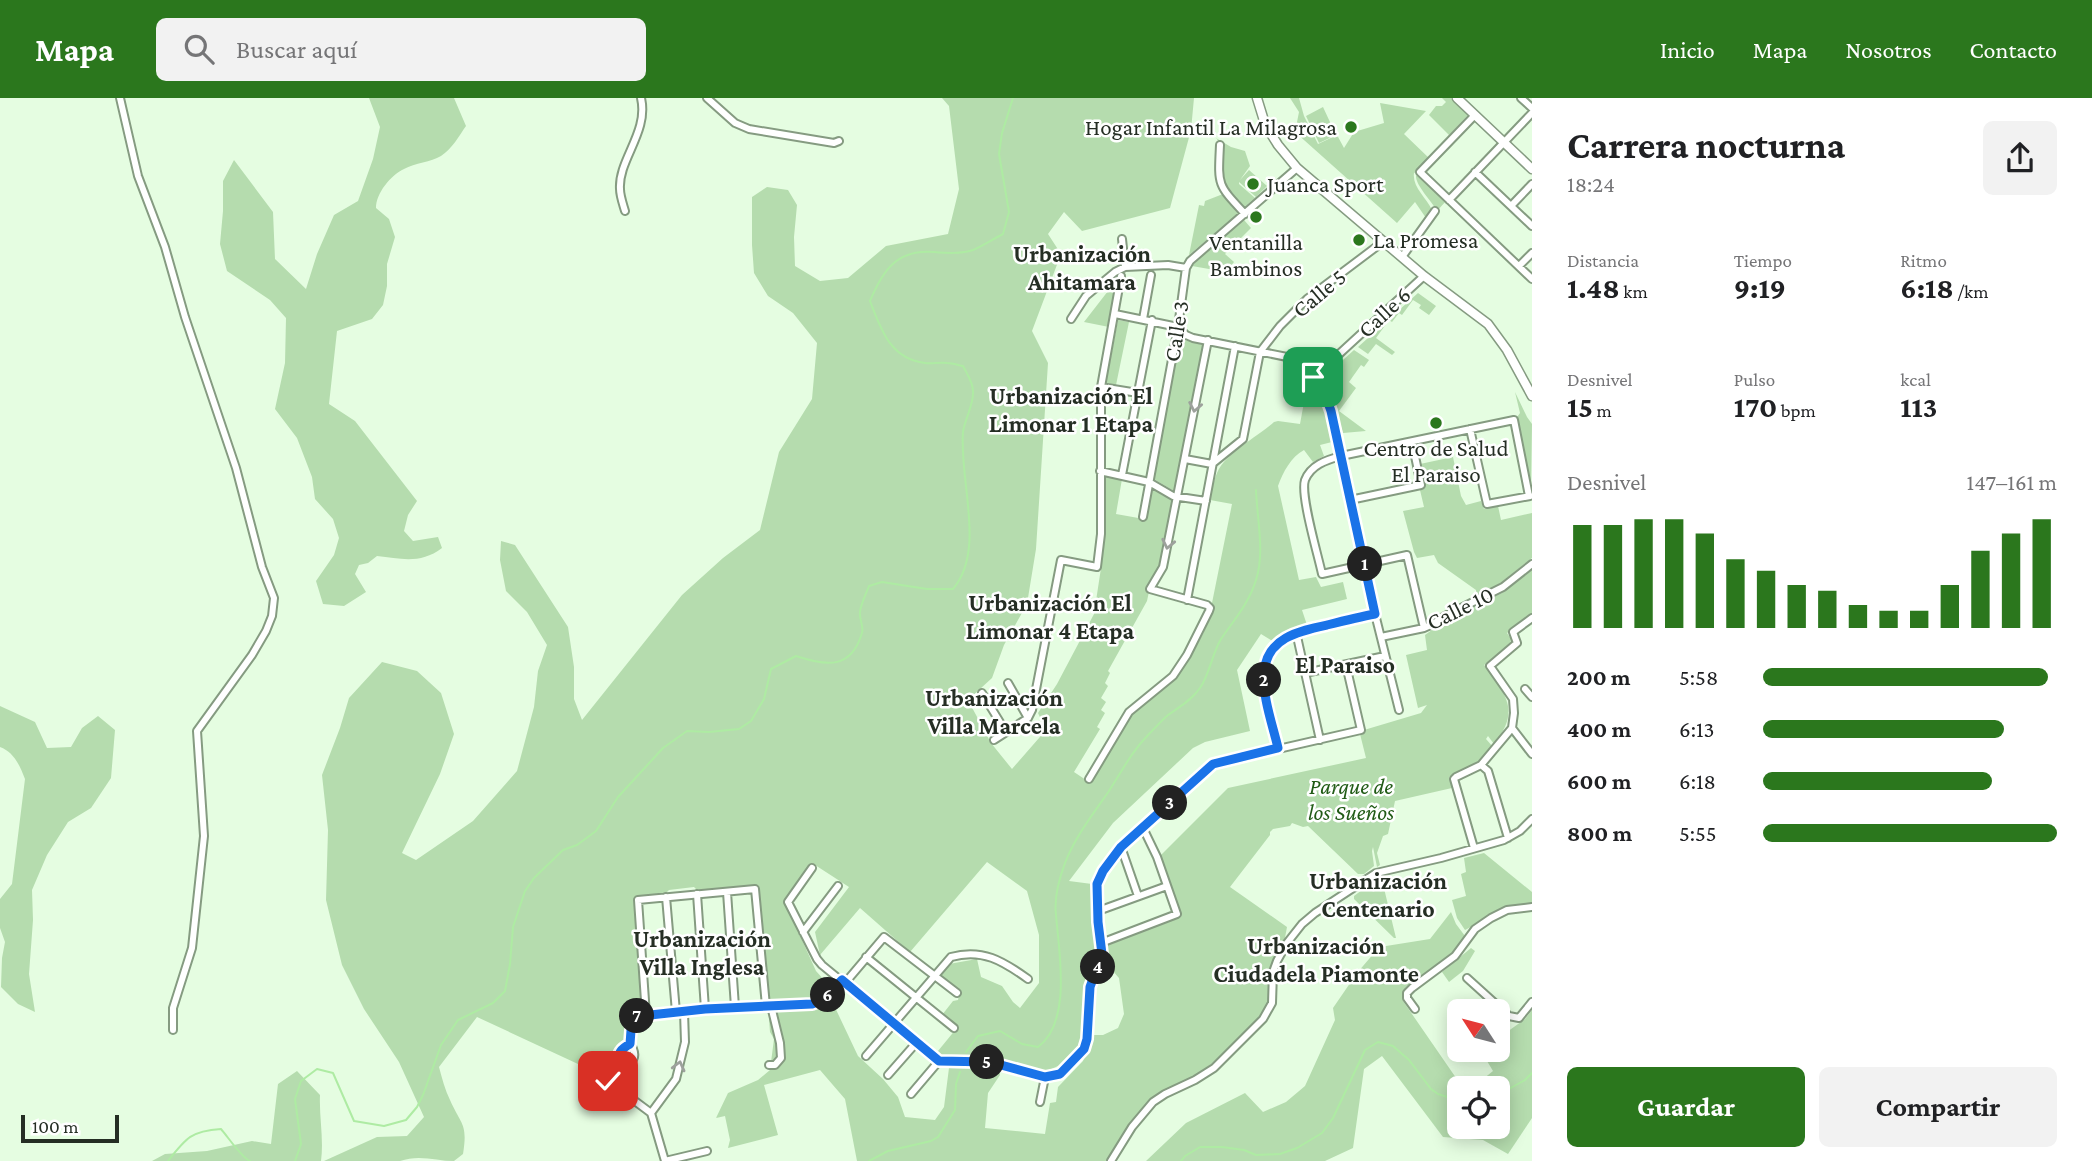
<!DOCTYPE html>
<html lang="es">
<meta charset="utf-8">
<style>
:root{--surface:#fff;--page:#f2f2f2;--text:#202124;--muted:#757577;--accent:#2b771d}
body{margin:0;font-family:"Crimson Pro",serif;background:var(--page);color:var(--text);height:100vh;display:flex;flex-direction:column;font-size:26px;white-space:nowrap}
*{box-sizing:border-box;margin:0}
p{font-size:23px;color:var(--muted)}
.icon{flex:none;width:38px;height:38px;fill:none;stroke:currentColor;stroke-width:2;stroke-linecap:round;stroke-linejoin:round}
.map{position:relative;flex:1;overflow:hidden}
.panel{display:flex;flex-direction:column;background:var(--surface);width:560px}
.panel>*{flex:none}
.needle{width:46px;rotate:306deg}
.tools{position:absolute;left:1447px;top:901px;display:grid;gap:14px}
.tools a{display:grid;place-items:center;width:63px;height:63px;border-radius:10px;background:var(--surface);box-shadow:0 4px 18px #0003;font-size:35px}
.scale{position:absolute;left:21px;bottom:18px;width:98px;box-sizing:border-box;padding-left:7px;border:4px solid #252e24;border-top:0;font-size:19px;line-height:24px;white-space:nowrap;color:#252e24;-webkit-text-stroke:5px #fff;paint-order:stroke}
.pin{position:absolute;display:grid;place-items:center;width:60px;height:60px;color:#fff;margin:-30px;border-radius:14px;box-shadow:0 4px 10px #0006}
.km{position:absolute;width:35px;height:35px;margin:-18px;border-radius:50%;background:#222;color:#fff;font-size:19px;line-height:35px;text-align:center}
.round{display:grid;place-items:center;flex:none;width:74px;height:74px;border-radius:10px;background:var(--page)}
.head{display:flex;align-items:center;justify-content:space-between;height:119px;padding:0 35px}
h1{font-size:38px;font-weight:700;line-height:52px}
.figures{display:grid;grid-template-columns:repeat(3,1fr);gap:10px;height:119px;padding:7px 35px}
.figures div{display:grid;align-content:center}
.figures b{font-size:30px;font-weight:700}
.figures small{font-size:19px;font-weight:400}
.figures p{font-size:19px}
.chart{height:196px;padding:14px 35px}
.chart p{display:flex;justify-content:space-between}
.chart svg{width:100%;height:126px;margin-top:7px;stroke:var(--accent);stroke-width:6}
.button{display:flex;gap:14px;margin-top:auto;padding:14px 35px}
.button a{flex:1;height:80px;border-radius:10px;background:var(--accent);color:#fff;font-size:28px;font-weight:700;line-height:80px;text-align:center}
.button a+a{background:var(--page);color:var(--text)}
ul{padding:0 35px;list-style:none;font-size:23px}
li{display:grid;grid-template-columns:112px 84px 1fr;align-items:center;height:52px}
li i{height:18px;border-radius:9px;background:var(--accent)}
header{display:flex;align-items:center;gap:42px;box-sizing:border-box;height:98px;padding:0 35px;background:var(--accent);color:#fff}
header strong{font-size:33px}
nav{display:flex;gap:38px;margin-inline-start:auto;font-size:24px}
.search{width:490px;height:63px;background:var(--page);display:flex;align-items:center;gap:18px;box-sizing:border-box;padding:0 24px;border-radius:10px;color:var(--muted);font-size:26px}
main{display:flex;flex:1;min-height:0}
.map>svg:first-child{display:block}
.green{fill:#b5dcae}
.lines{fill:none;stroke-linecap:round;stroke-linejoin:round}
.stream{stroke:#aeeba3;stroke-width:2}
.minor-casing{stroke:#859b81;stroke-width:10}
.tertiary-casing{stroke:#859b81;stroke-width:11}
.minor{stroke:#fff;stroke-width:6}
.tertiary{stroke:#fff;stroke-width:8}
.oneway{stroke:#9da19c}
.route-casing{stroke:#fff;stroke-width:14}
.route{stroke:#1a73e8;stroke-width:9}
.poi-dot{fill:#2b771d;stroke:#fff;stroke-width:2.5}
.labels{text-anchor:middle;stroke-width:5;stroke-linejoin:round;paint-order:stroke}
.poi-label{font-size:23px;fill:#252e24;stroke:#fff;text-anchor:start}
.street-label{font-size:23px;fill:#252e24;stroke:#fff}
.park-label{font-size:23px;font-style:italic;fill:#215b16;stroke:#fff}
.neighbourhood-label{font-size:24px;font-weight:bold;fill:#252e24;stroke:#fff}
</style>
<header>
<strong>Mapa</strong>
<div class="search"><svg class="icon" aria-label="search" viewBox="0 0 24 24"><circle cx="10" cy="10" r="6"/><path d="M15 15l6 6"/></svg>Buscar aquí</div>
<nav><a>Inicio</a><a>Mapa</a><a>Nosotros</a><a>Contacto</a></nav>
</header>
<main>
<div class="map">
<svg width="1532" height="1063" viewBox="0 0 1532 1063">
<rect width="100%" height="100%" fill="#e5fde1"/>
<path class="green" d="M369 0H454L466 28C459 38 452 51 441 58 431 64 415 65 404 71 391 77 376 95 376 110L389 121 395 139 387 166V188L383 207 372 221 337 233 329 306 355 323 417 403 408 417 404 433 413 443 438 439 442 450C421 466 402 461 377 458L368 465 359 467 355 476 366 494 344 508 323 506 316 483 334 457 339 440 333 421 315 401 312 379 297 340 275 311 285 265 286 220 270 202 227 173 220 146 223 113V83L234 62 273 114 275 161 306 191 317 156 334 117 358 103 373 61 380 29Z
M942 0H1194L1191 32 1170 110 1082 133 1064 114 1048 136 1061 156 1032 233 1048 265 1036 451 1027 506 1004 547 992 580 968 602 991 645 1012 671 1046 632 1038 615 1057 586 1094 516 1103 457 1105 378 1122 381 1116 416 1144 421 1151 388 1162 397 1175 401 1160 468 1151 484 1147 503 1108 573 1110 575 1105 585 1108 588 1101 600 1106 604 1101 612 1105 615 1097 629 1100 631 1074 674 1089 684 1131 616 1176 581 1203 536 1213 511 1212 505 1232 406 1210 402C1212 394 1213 384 1217 375 1227 353 1257 340 1274 324L1278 323 1300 326 1307 288 1311 284 1322 302 1332 344 1320 347 1324 358 1313 364 1304 352C1291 359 1283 374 1278 388L1299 482 1316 479 1321 489 1343 484 1347 501 1302 512 1307 527 1293 531 1274 544 1261 536 1237 572 1250 633 1205 644 1193 650 1113 725 1069 783 1092 786 1097 845 1094 864 1084 890V929L1079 948 1058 968 1047 973 1032 971 982 958H942L938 953 956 931 942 917 953 903 958 902 959 897 940 879 949 866 977 861 981 879 1002 888 1013 904 1020 910 1039 885V837L1027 793 987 764 910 854 860 810 820 857 815 834 849 789 812 765 784 802 816 873 825 883C824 908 789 904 771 905L768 904 756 787 698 793 694 789 669 792 665 796 637 799 642 915 631 917 627 944 618 952 615 957 614 968 602 985 578 966 477 919 439 969C442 980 445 992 450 1002 461 1027 468 1025 463 1056 460 1058 457 1061 454 1063 437 1063 419 1056 400 1063H324L377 1039 407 1038 424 1019 399 964 364 911 342 867 326 802 328 732 322 677 340 630 349 600 382 564 417 573 441 595 454 636 440 676 402 755 416 762 473 723 517 673 534 609 538 573 547 547 527 514 506 493 500 462 501 443 515 447 568 529 574 569V601L582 622 682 497 723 460 760 432 779 354 812 301 817 245 793 215 768 198 754 175 752 147V99L767 89 788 92 797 107 794 139 795 168 820 183 848 180 886 148 948 136 959 91 949 8Z
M1290 0H1299L1304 18 1318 46 1337 37 1344 50 1354 34 1384 25 1380 5 1426 13 1404 36 1430 61 1419 73 1414 75C1412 89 1426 99 1432 112L1426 120 1415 104 1397 125 1295 34 1299 14Z
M1442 0H1451L1468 17 1449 37 1429 17 1436 8H1442L1446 4Z
M1323 9 1336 37 1319 45 1306 18Z
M1216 40 1231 49 1245 53 1250 68 1240 82 1249 72 1267 88 1256 99 1239 84V86L1255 100 1243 110C1219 84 1222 81 1222 47Z
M1419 76 1446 103 1437 113C1431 102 1416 88 1416 78Z
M1223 96 1240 114 1189 157 1199 107 1204 108 1205 103Z
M1244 122 1251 130 1225 156 1234 164 1226 174 1192 168 1206 154Z
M1118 183 1109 229 1084 224 1115 184Z
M1418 195 1436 208 1429 217 1419 210 1421 207 1413 202 1402 217 1399 215 1392 224 1389 222 1376 240 1395 254 1392 257 1376 246 1368 256 1358 249Z
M1118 222 1129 224 1116 287 1106 285Z
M1180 236 1185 242 1203 247 1176 393H1174L1152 380Z
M1354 252 1369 262 1364 269 1361 267 1349 284 1356 290 1339 313 1366 333 1343 335 1333 302 1323 280Z
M1515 294 1527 319 1532 326 1531 394 1515 322 1520 315Z
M1453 359 1461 398 1466 407 1481 403 1484 411 1498 408 1501 422 1532 415V460L1490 493 1476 499V492L1438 465 1434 457 1417 460 1414 454 1403 413 1424 409 1420 392 1424 391 1420 366Z
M1532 472V516L1507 535 1511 541 1510 548 1484 567C1506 597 1521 612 1494 646L1488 638 1486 641 1493 649 1480 662 1449 679 1452 690 1395 703 1388 736 1383 738 1377 755 1380 767 1377 769 1373 749 1372 753 1374 768 1364 776H1358L1308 728 1303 729 1292 725 1290 728 1273 731 1270 734V737L1230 789 1287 829 1284 845 1271 874 1269 900 1266 912 1252 929 1210 967 1193 979 1162 993 1149 1003 1139 1014 1106 1063H857L845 1001 820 972 764 987 778 1037 728 1050 730 1042 725 1018 716 1020 728 995 758 982 770 972 774 941 770 934 769 921 777 911 821 909 831 901 858 958 883 981 898 999 905 1019 935 1022 944 1009 949 970 999 972 1000 977 988 995 985 1030 1045 1036 1050 1005 1056 1004 1058 989 1083 963 1092 937H1103L1118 930 1124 916 1119 880 1105 864 1106 845 1181 819 1160 758 1228 690 1366 660 1360 636 1364 632 1421 615 1427 607 1418 610 1406 557 1427 552 1425 537 1447 521 1502 495Z
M0 608 35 624 47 650 71 649 82 630 98 618 115 632 111 680 91 710 68 724 47 757 32 792 33 822 29 876 35 914 18 906 1 889 2 860 5 844 0 830V801L12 786 25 681C20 668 14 654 0 649Z
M1484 755 1532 794V806C1500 807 1491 820 1465 832L1457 820 1452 802 1466 798 1461 776 1466 774 1464 760Z
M1378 780 1382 782 1396 840H1394L1354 801V798Z
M1451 814 1456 826 1465 838 1451 856 1406 889 1403 895V903L1463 990H1460V1029H1498V990H1472L1493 973 1487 963 1489 961 1487 958 1494 952H1498L1507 934 1525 921 1532 912V1020L1508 1056 1483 1042 1443 1039 1382 958 1364 971 1353 1050 1325 1063H1146L1186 1025 1245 995 1263 1014 1286 1004 1305 988 1335 922 1333 910 1357 875 1375 854 1386 848 1430 841Z
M1471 850 1475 853 1463 873 1449 884 1442 874Z
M297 973 320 997C319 1019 324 1041 321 1063H152L165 1056 207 1053 252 1043 271 1046 278 986Z"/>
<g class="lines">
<path class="stream" d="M966 954 978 938 1000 933 1022 946 1038 949C1072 924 1059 854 1056 817 1054 801 1059 781 1065 765 1075 739 1093 716 1109 693 1122 673 1132 653 1149 636 1155 630 1161 623 1168 617 1179 609 1192 602 1200 590 1210 575 1212 556 1221 541 1234 522 1249 505 1256 482 1265 454 1257 421 1256 392
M1498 997 1525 982 1532 975
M168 1063C186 1040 191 1033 221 1031 228 1039 242 1060 250 1063
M295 1063 301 1046 295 1001 301 983 317 971 333 975 354 1023 384 1028 406 1022 417 1009 423 997 441 947 458 922 493 905 505 893 510 866 513 829 525 793 534 780 563 752 577 747 596 733 618 699 663 650 687 633 709 634 739 631 751 623 764 601 771 571 796 558C826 568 851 572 862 535 864 528 859 521 860 514 861 505 866 496 869 488L882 484 927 491H953C986 452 959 383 963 334 965 320 974 307 973 293 973 284 967 276 963 268 958 267 952 265 947 265 939 264 932 266 925 265 890 261 881 231 870 203 883 172 897 151 934 154 947 155 961 156 973 152 983 148 993 141 1003 136L1009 114 999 56 1002 35 1013 0
M869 1063 888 1053 931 1043 938 1039 955 1012 956 986 960 974
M1181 1063 1185 1058 1200 1049H1222L1244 1052 1256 1057 1280 1056 1297 1050 1322 1035 1333 1020 1365 952 1378 944 1393 948 1409 962 1431 991 1438 996 1460 1003"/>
<defs>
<path id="minor" d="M120 0 138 78 165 149 185 219 236 370 262 469 274 500 272 518 266 533 252 557 197 633 204 738 192 850 173 910V932
M707 0 735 25 749 31 834 45 839 43
M1521 0 1532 10
M1475 17 1420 74 1532 181
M1220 47C1218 88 1217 86 1245 116
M1475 74 1532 128
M1449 102 1532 15
M1511 108 1532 86
M625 113C623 106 620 98 620 91 618 62 649 34 641 0
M1122 141 1125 169
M1402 159 1435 113
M1519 168 1532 155
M1115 216 1178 229 1186 237 1193 240 1297 261C1312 274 1324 294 1331 313L1375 516 1399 612
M1071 221 1086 198 1115 174 1125 169 1168 167 1186 170
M1143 221 1151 177
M1313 280 1424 178
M1101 289 1138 295
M1470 331 1487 406 1530 398
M1185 361 1212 366 1243 341 1260 254 1280 228 1307 201 1384 143
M1100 373 1149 384 1173 398 1206 403
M1122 377 1152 222
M1350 402 1421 387 1412 344
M1143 419 1178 229 1186 170 1190 163 1297 70
M1187 502 1235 248
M1424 530 1407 457 1322 476C1318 457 1300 397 1305 382 1311 367 1326 362 1341 358L1514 322 1529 398
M1296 534 1320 642
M1381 539 1424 530 1433 526 1445 518 1503 489 1532 466
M1305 575 1385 558
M1008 585 1028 620
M1525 591 1532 599
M982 595 1006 634
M1512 630 1532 656
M994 642 1028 620 1032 612 1061 462 1097 469 1101 436V289L1121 178
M1277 650C1273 628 1264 604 1264 581 1263 541 1296 534 1327 527 1343 523 1359 519 1375 516
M1481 667 1488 673 1508 740
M1089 681 1129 614 1173 578 1187 557 1209 513 1210 510 1207 507 1150 491 1163 469 1208 242
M1121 749 1138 798
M1474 750 1454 681 1456 679 1481 667 1512 630 1514 615 1513 601 1490 568 1517 545 1513 534 1532 520
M812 770 788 804 817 861 822 867 939 963 990 964 1045 979 1060 976 1084 951 1087 941 1090 889 1102 856 1098 824 1097 786 1103 773 1121 749 1213 666 1361 632 1346 567
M727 794 735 909
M697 796 705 911
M666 799 676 914
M1098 813 1167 788
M803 834 838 788
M1101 845 1177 816 1157 759 1143 730
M866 859 954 930
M1467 880 1509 918 1519 920 1532 904
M845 885 884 839 957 895
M1415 911 1407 900V895L1412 890 1455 858 1475 831 1491 820 1507 812 1532 809
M646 917 638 802 755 791 766 908
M630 946C615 954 620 959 615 970 613 974 610 977 607 980L608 983 651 1015 665 1063
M866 958 951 859C982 850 1003 863 1028 881
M769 967H775L781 960 780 945 771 908
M616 969C626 970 638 963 633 951 633 949 631 948 630 946 628 939 630 928 630 921L632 919 705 911 812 906 829 897 842 882
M888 977 917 944
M911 996 939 963
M1040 1004 1045 979
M651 1015 676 981 685 944 684 914
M665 1063 707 1053
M1111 1063 1132 1029 1153 1004 1165 996 1195 982 1214 970 1263 921 1272 905 1273 874 1277 863 1287 845 1302 826 1315 815 1376 775 1441 760 1504 742 1520 733 1532 721"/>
<path id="tertiary" d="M1257 0 1265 26 1278 47 1297 70 1424 178 1488 226 1507 252 1532 298
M1457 0 1532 71"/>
</defs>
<use href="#minor" class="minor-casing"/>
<use href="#tertiary" class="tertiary-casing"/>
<use href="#minor" class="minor"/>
<use href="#tertiary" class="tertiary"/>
</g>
<defs><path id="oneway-chevron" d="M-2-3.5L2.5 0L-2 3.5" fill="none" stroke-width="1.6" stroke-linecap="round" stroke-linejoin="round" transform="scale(1.75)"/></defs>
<g class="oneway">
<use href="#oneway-chevron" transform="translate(1195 309) rotate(101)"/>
<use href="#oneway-chevron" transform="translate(1168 446) rotate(102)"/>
<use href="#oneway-chevron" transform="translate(679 968) rotate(-76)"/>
</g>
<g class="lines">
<defs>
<path id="route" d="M608 983 607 980C610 977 613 974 615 971 620 959 615 954 630 946L632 919 705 911 812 906 822 902 842 882 939 963 990 964 1045 979 1060 976 1084 951 1087 941 1090 889 1102 856 1098 824 1097 786 1103 773 1121 749 1213 666 1278 650C1273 628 1262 598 1264 575 1266 540 1299 533 1327 527 1343 523 1359 519 1375 516L1331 313 1327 302 1313 279"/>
</defs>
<use href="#route" class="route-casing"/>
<use href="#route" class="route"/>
</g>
<g class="poi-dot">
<circle cx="1351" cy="29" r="7"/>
<circle cx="1253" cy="86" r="7"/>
<circle cx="1256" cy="119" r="7"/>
<circle cx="1359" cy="142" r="7"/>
<circle cx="1436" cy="325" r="7"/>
</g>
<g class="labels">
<g class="poi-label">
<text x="1337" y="37" text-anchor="end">Hogar Infantil La Milagrosa</text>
<text x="1267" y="94">Juanca Sport</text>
<text x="1373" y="150">La Promesa</text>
<text x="1256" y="152" text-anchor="middle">Ventanilla<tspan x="1256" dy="26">Bambinos</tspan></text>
<text x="1436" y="358" text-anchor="middle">Centro de Salud<tspan x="1436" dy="26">El Paraiso</tspan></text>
</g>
<g class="street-label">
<text transform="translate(1319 195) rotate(-40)" y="8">Calle 5</text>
<text transform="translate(1384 214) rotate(-43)" y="8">Calle 6</text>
<text transform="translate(1176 233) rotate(-81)" y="8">Calle 3</text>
<text transform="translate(1460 510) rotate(-26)" y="8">Calle 10</text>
</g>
<g class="park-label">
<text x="1351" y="696">Parque de<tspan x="1351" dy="26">los Sueños</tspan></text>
</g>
<g class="neighbourhood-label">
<text x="1082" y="164">Urbanización<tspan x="1082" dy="28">Ahitamara</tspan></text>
<text x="1071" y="306">Urbanización El<tspan x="1071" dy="28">Limonar 1 Etapa</tspan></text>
<text x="1050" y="513">Urbanización El<tspan x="1050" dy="28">Limonar 4 Etapa</tspan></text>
<text x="1345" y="575">El Paraiso</text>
<text x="994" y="608">Urbanización<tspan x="994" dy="28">Villa Marcela</tspan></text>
<text x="1378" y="791">Urbanización<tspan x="1378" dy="28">Centenario</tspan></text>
<text x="702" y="849">Urbanización<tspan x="702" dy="28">Villa Inglesa</tspan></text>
<text x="1316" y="856">Urbanización<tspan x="1316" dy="28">Ciudadela Piamonte</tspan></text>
</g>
</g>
</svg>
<div class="tools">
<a><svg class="needle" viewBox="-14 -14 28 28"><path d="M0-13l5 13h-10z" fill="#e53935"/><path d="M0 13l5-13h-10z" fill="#757577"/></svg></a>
<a><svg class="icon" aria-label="locate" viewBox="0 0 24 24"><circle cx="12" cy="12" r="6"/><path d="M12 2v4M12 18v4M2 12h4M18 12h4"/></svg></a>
</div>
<div class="scale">100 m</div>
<div class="pin" style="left:1313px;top:279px;background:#1e9e55"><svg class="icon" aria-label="arrive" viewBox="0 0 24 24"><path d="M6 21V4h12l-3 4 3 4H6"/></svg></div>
<div class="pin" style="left:608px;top:983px;background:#d93025"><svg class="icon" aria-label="check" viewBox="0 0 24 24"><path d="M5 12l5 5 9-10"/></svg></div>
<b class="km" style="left:1365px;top:466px">1</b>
<b class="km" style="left:1264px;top:582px">2</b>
<b class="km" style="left:1170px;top:705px">3</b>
<b class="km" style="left:1098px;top:869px">4</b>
<b class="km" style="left:987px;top:964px">5</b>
<b class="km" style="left:828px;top:897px">6</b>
<b class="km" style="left:637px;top:918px">7</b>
</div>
<section class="panel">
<div class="head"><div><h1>Carrera nocturna</h1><p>18:24</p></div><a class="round"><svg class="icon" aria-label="share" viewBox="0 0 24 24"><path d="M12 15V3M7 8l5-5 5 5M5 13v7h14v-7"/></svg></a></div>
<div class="figures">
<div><p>Distancia</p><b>1.48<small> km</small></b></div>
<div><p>Tiempo</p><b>9:19</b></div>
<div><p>Ritmo</p><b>6:18<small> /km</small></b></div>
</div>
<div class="figures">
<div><p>Desnivel</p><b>15<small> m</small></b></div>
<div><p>Pulso</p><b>170<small> bpm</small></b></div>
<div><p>kcal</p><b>113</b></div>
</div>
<div class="chart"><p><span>Desnivel</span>147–161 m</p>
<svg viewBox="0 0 160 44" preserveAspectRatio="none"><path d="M5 44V8M15 44V8M25 44V6M35 44V6M45 44V11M55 44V20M65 44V24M75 44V29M85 44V31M95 44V36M105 44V38M115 44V38M125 44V29M135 44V17M145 44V11M155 44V6"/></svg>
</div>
<ul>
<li><b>200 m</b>5:58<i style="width:97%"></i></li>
<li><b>400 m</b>6:13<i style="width:82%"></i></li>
<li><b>600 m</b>6:18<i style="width:78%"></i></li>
<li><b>800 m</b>5:55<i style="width:100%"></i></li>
</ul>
<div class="button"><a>Guardar</a><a>Compartir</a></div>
</section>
</main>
